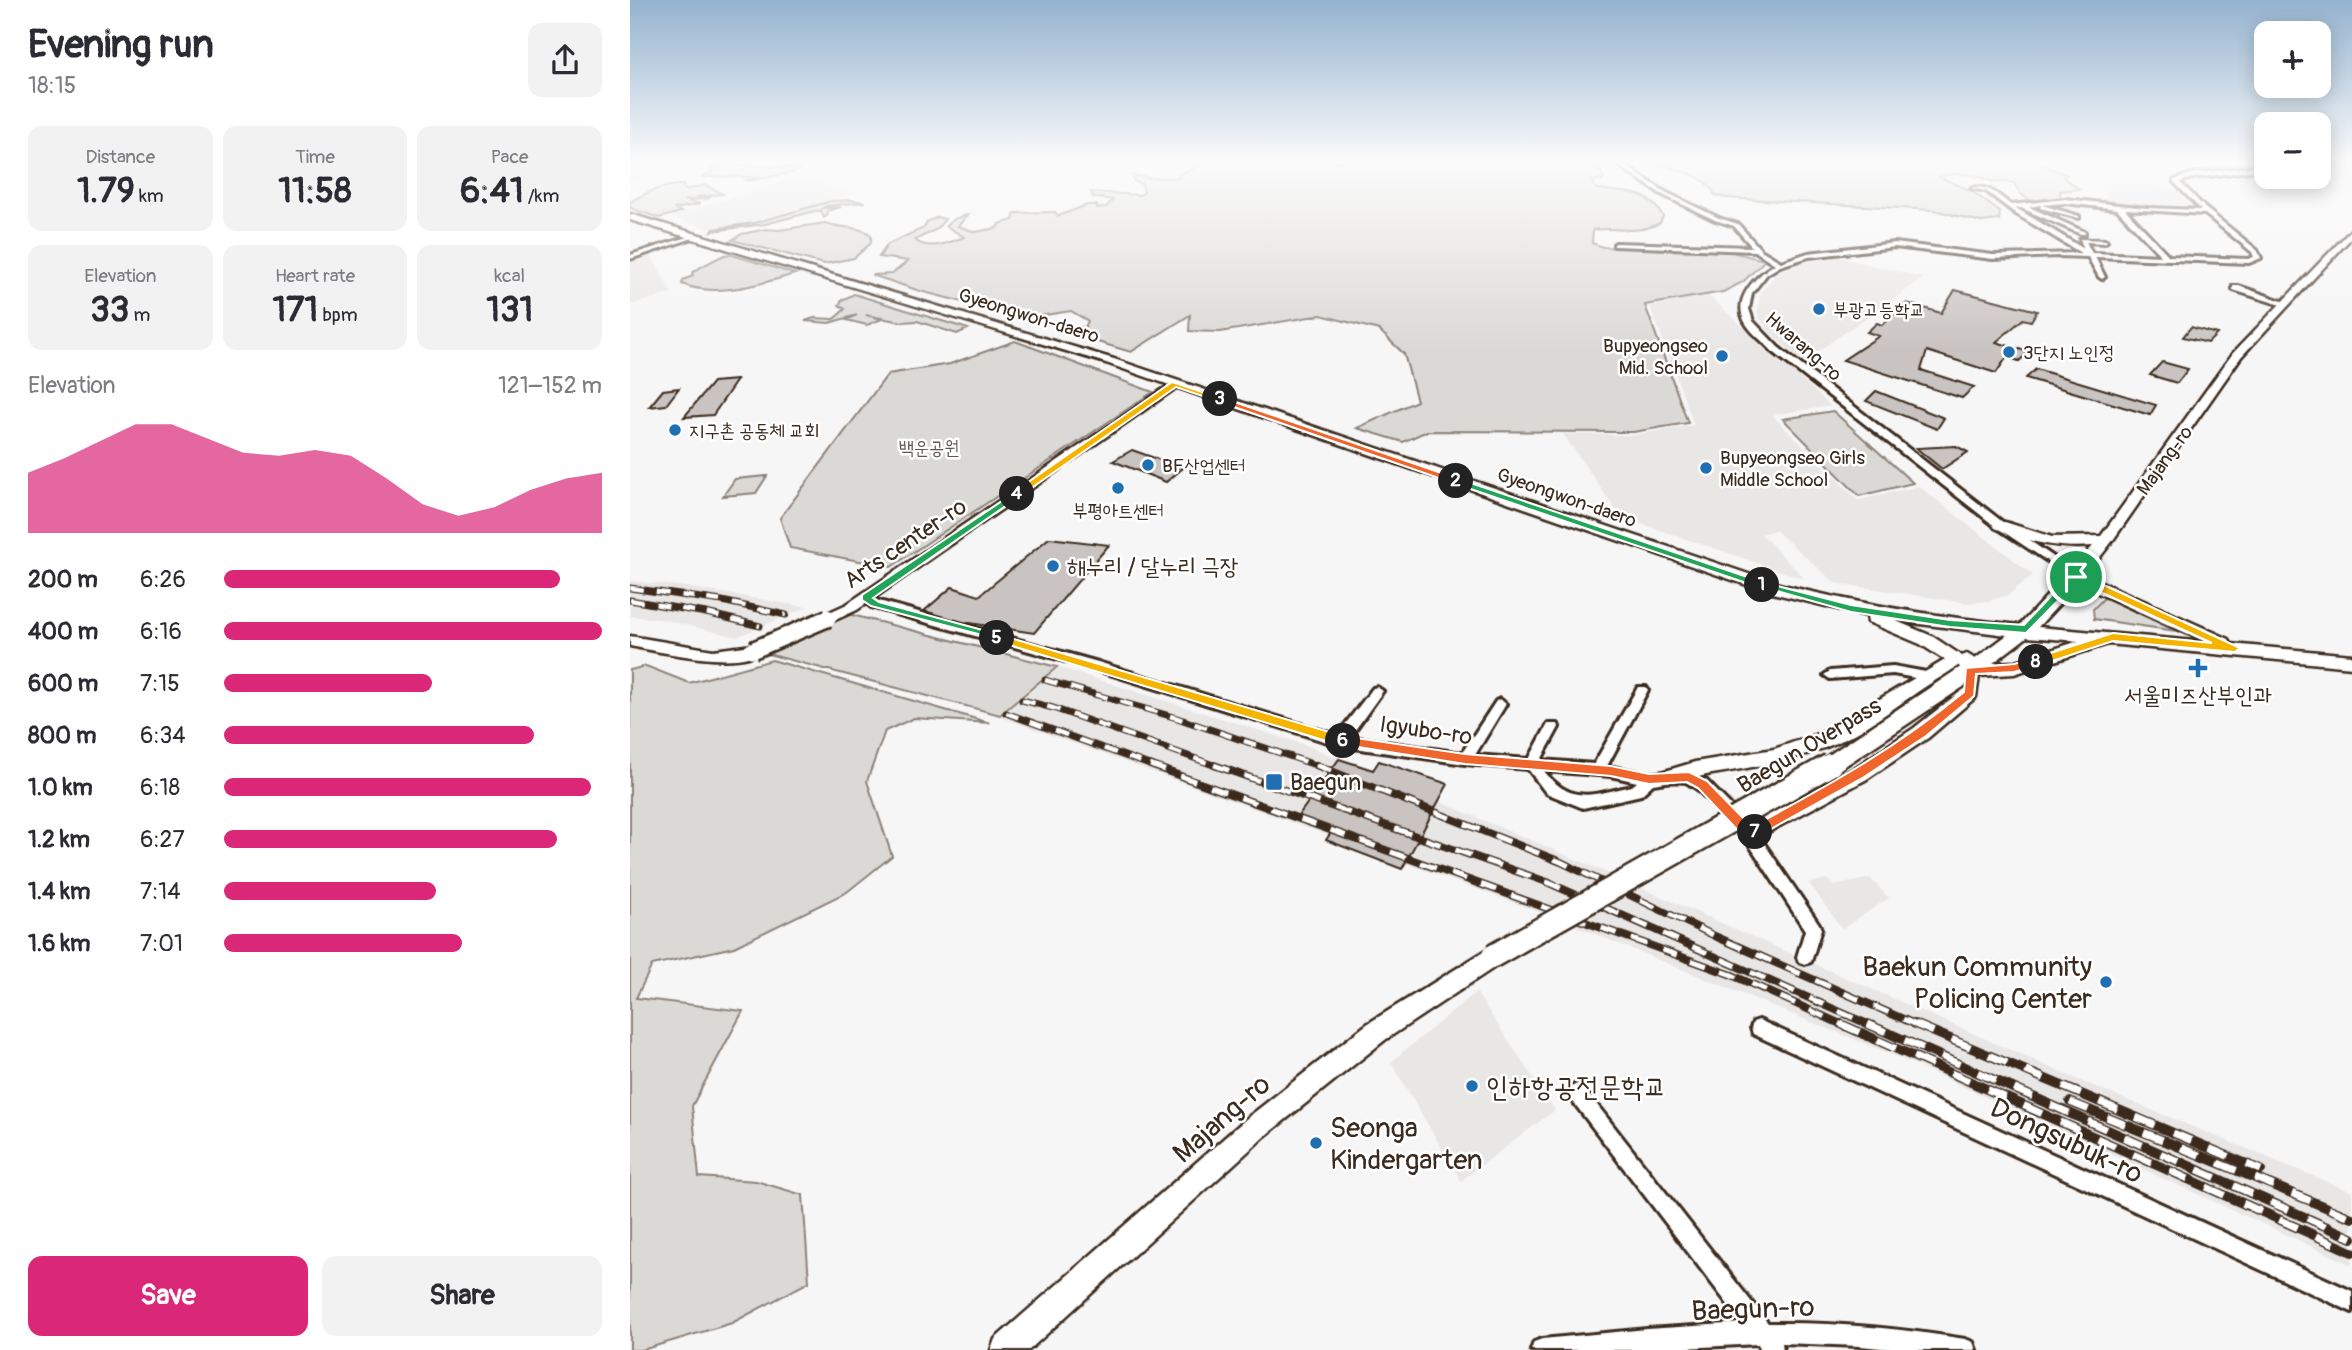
<!DOCTYPE html>
<meta charset="utf-8">
<style>
:root{--surface:#fff;--page:#f2f2f3;--text:#2b2b33;--muted:#7c7c81;--accent:#db2777}
body{margin:0;font-family:Pangolin,"Poor Story",sans-serif;background:var(--page);color:var(--text);height:100vh;display:flex;flex-direction:column;font-size:26px;white-space:nowrap}
*{box-sizing:border-box;margin:0}
p{font-size:23px;color:var(--muted)}
.icon{flex:none;width:38px;height:38px;fill:none;stroke:currentColor;stroke-width:2;stroke-linecap:round;stroke-linejoin:round}
.map{position:relative;flex:1;overflow:hidden}
.panel{display:flex;flex-direction:column;background:var(--surface);width:630px}
.panel>*{flex:none}
.buttons{position:absolute;left:1624px;top:21px;display:grid;gap:14px}
.buttons a{display:grid;place-items:center;width:77px;height:77px;border-radius:14px;background:var(--surface);box-shadow:0 4px 18px #0003;font-size:35px}
.pin{position:absolute;display:grid;place-items:center;width:60px;height:60px;color:#fff;margin:-30px;border:4px solid #fff;border-radius:50%;box-shadow:0 2px 7px #0007}
.km{position:absolute;width:35px;height:35px;margin:-18px;border-radius:50%;background:#222;color:#fff;font-size:19px;line-height:35px;text-align:center}
.round{display:grid;place-items:center;flex:none;width:74px;height:74px;border-radius:14px;background:var(--page)}
.headline{display:flex;align-items:center;justify-content:space-between;height:119px;padding:0 28px}
h1{font-size:38px;font-weight:700;line-height:52px}
.figures{display:grid;grid-template-columns:repeat(3,1fr);gap:10px;height:119px;padding:7px 28px}
.figures div{display:grid;align-content:center;border-radius:14px;background:var(--page);text-align:center}
.figures b{font-size:35px;font-weight:700}
.figures small{font-size:19px;font-weight:400}
.figures p{font-size:19px}
.chart{height:196px;padding:14px 28px}
.chart p{display:flex;justify-content:space-between}
.chart svg{width:100%;height:126px;margin-top:7px;fill:var(--accent);opacity:.7}
.button{display:flex;gap:14px;margin-top:auto;padding:14px 28px}
.button a{flex:1;height:80px;border-radius:14px;background:var(--accent);color:#fff;font-size:28px;font-weight:700;line-height:80px;text-align:center}
.button a+a{background:var(--page);color:var(--text)}
ul{padding:0 28px;list-style:none;font-size:23px}
li{display:grid;grid-template-columns:112px 84px 1fr;align-items:center;height:52px}
li i{height:18px;border-radius:9px;background:var(--accent)}
main{display:flex;flex:1;min-height:0}
.map>svg:first-child{display:block}
.built{fill:#e9e7e6}
.green{fill:#dbd9d6;stroke:#8b827a;stroke-width:2}
.building{fill:#c9c3c1;stroke:#3b2a1e;stroke-width:2}
.lines{fill:none;stroke-linecap:round;stroke-linejoin:round}
.minor-casing{stroke:#3b2a1e;stroke-width:6}
.tertiary-casing{stroke:#3b2a1e;stroke-width:5}
.secondary-casing{stroke:#3b2a1e;stroke-width:5}
.minor{fill:#fff;fill-rule:evenodd}
.tertiary{fill:#fff;fill-rule:evenodd}
.secondary{fill:#fff;fill-rule:evenodd}
.rail-far2-casing{stroke:#3b2a1e;stroke-width:7}
.rail-far1-casing{stroke:#3b2a1e;stroke-width:8}
.rail-casing{stroke:#3b2a1e;stroke-width:10}
.rail-far2{stroke:#fff;stroke-width:4.5;stroke-dasharray:13;stroke-linecap:butt}
.rail-far1{stroke:#fff;stroke-width:5;stroke-dasharray:16;stroke-linecap:butt}
.rail{stroke:#fff;stroke-width:7;stroke-dasharray:20;stroke-linecap:butt}
.tertiary-bridge-casing{stroke:#3b2a1e;stroke-width:21;stroke-linecap:butt}
.secondary-bridge-far1-casing{stroke:#3b2a1e;stroke-width:23;stroke-linecap:butt}
.secondary-bridge-casing{stroke:#3b2a1e;stroke-width:27;stroke-linecap:butt}
.tertiary-bridge{stroke:#fff;stroke-width:16}
.secondary-bridge-far1{stroke:#fff;stroke-width:18}
.secondary-bridge{stroke:#fff;stroke-width:22}
.split-1{fill:#22a559;stroke:#fff;stroke-width:2}
.split-2{fill:#22a559;stroke:#fff;stroke-width:2}
.split-3{fill:#f0652b;stroke:#fff;stroke-width:2}
.split-4{fill:#f5b400;stroke:#fff;stroke-width:2}
.split-5{fill:#22a559;stroke:#fff;stroke-width:2}
.split-6{fill:#f5b400;stroke:#fff;stroke-width:2}
.split-7{fill:#f0652b;stroke:#fff;stroke-width:2}
.split-8{fill:#f0652b;stroke:#fff;stroke-width:2}
.split-9{fill:#f5b400;stroke:#fff;stroke-width:2}
.poi-dot{fill:#1f6fb2;stroke:#fff;stroke-width:2.5}
.labels{text-anchor:middle;stroke-width:5;stroke-linejoin:round;paint-order:stroke}
.far-poi-label{font-size:19px;fill:#3b2a1e;stroke:#fff;text-anchor:start}
.far-street-label{font-size:19px;fill:#3b2a1e;stroke:#fff}
.far-park-label{font-size:19px;fill:#63564c;stroke:#fff}
.street-label{font-size:23px;fill:#3b2a1e;stroke:#fff}
.poi-label{font-size:23px;fill:#3b2a1e;stroke:#fff;text-anchor:start}
.near-poi-label{font-size:28px;fill:#3b2a1e;stroke:#fff;text-anchor:start}
.near-street-label{font-size:28px;fill:#3b2a1e;stroke:#fff}
</style>
<main>
<section class="panel">
<div class="headline"><div><h1>Evening run</h1><p>18:15</p></div><a class="round"><svg class="icon" aria-label="share" viewBox="0 0 24 24"><path d="M12 15V3M7 8l5-5 5 5M5 13v7h14v-7"/></svg></a></div>
<div class="figures">
<div><p>Distance</p><b>1.79<small> km</small></b></div>
<div><p>Time</p><b>11:58</b></div>
<div><p>Pace</p><b>6:41<small> /km</small></b></div>
</div>
<div class="figures">
<div><p>Elevation</p><b>33<small> m</small></b></div>
<div><p>Heart rate</p><b>171<small> bpm</small></b></div>
<div><p>kcal</p><b>131</b></div>
</div>
<div class="chart"><p><span>Elevation</span>121–152 m</p>
<svg viewBox="0 0 160 44" preserveAspectRatio="none"><path d="M0 44V23L10 18L20 12L30 6L40 6L50 11L60 16L70 17L80 15L90 17L100 25L110 34L120 38L130 35L140 29L150 25L160 23V44z"/></svg>
</div>
<ul>
<li><b>200 m</b>6:26<i style="width:89%"></i></li>
<li><b>400 m</b>6:16<i style="width:100%"></i></li>
<li><b>600 m</b>7:15<i style="width:55%"></i></li>
<li><b>800 m</b>6:34<i style="width:82%"></i></li>
<li><b>1.0 km</b>6:18<i style="width:97%"></i></li>
<li><b>1.2 km</b>6:27<i style="width:88%"></i></li>
<li><b>1.4 km</b>7:14<i style="width:56%"></i></li>
<li><b>1.6 km</b>7:01<i style="width:63%"></i></li>
</ul>
<div class="button"><a>Save</a><a>Share</a></div>
</section>
<div class="map">
<svg width="1722" height="1350" viewBox="0 0 1722 1350">
<rect width="100%" height="100%" fill="#f7f6f6"/>
<filter id="ink" filterUnits="userSpaceOnUse"><feTurbulence type="fractalNoise" baseFrequency=".0143" numOctaves="2"/><feDisplacementMap in="SourceGraphic" scale="14" xChannelSelector="R" yChannelSelector="G"/><feConvolveMatrix kernelMatrix="1 2 1 2 8 2 1 2 1" color-interpolation-filters="sRGB"/></filter>
<g filter="url(#ink)">
<path class="built" d="M0 161H49L48 169 0 181Z
M167 177 227 193 119 224 79 229 38 217Z
M1476 181 1540 186 1569 210 1476 204Z
M21 255 42 293 0 305V260Z
M1208 257 1294 278 1172 362 1141 334 1130 319 1127 312 1131 292 1144 276 1161 264Z
M1078 295 1201 406 1142 415 1228 500 1289 486 1403 575 1378 595 1359 601 1337 603 1205 583 1145 530 1131 534 1175 579 991 517 933 434 1003 435 1064 425 1020 306Z
M0 581 50 586 178 607 107 637 35 620 0 616Z
M428 667 679 746 957 864 1451 1081 1722 1192V1265L1270 1058 915 914 371 717Z
M1240 878 1259 898 1212 929 1179 883 1197 879 1204 886Z
M846 992 925 1110 831 1181 761 1062Z"/>
<path class="green" d="M107 161 109 165 171 168 161 173 118 181 116 180 129 178C111 175 92 177 71 177L82 173 80 169Z
M548 161H992L966 170 972 173 974 179 963 181 965 188C997 196 1013 185 1033 216L1030 223C1003 236 991 226 963 230L962 243 973 247 1107 249 1105 253 1135 260 1113 282 1093 292 1015 305 1058 423 1003 432 797 431 773 442 727 428 787 401 774 354 749 330 691 315 590 332 559 331 560 315 501 352 427 330 455 327 458 321 441 311 395 318 290 291 242 275 262 274 278 261 249 257 258 244 294 228 297 222 307 217 315 219 307 229 285 240C297 251 319 243 334 237L316 226C322 219 328 217 338 215L328 226 345 232 367 228 369 224 383 220 385 213 425 212 428 216 457 205H467V208L476 207 483 200 463 197 461 192 509 195 514 192 512 184 504 181 502 175 519 178H548L550 173 569 167Z
M1018 161H1405L1437 175 1433 177 1449 189 1430 191 1431 198 1402 202 1391 194 1384 183C1377 181 1368 183 1361 181 1344 174 1327 171 1309 177L1340 190 1370 212 1369 220 1351 222 1304 210 1095 198 1085 195C1076 172 1038 168 1018 161Z
M53 185 55 190 75 185 93 194 66 197H80L78 199 54 200 70 204 45 209 51 212 29 218 0 208V202C17 192 32 185 53 185Z
M221 200 235 202 196 206 193 208 211 207 197 211 198 215 194 218 191 211H185L135 224 82 231 84 229 124 223 201 201Z
M195 223C211 229 231 226 241 235V243L224 258 194 264 102 240 112 234 136 229 149 230Z
M99 254 165 274C131 284 85 298 52 284L53 280 63 276 62 273C70 267 92 255 99 254Z
M224 294 338 329 327 334 287 321 271 322 236 315 252 319 237 325 216 320 227 315 199 323 175 321 184 318 204 319 215 309 209 305 212 300Z
M385 341 523 392 261 567 160 548 150 518 258 374 320 364Z
M1203 411 1283 483 1229 496 1153 419Z
M137 476 126 493 93 496 105 479Z
M1475 597 1546 631 1464 619 1463 609Z
M218 614 427 667 370 715 130 652Z
M142 660 360 723 284 718 255 731 237 781 262 856 217 892 104 947 22 965 6 998 113 1011 62 1106 69 1177 126 1181 173 1195 179 1282 102 1323 12 1350H0V670L16 666 59 683Z"/>
<path class="building" d="M1325 290 1407 311 1401 321 1393 319 1366 342 1399 352 1389 361 1377 357 1366 373 1297 351 1291 370 1344 387 1332 398 1213 360 1249 336 1237 332 1247 323 1252 325 1277 303 1311 313Z
M1561 327 1587 334 1578 343 1553 337Z
M1532 362 1558 369 1547 383 1520 375Z
M1406 369 1526 405 1520 415 1396 378Z
M107 380 83 415 54 417 83 382Z
M49 388 36 405 19 407 33 390Z
M1246 391 1314 418 1307 429 1236 401Z
M1326 446 1338 452 1312 469 1286 448Z
M502 450 553 468 536 482 483 461Z
M419 538 479 545 404 633 333 622 294 611 322 587 349 596Z
M709 759 743 770 749 761 818 784 772 869 696 840 702 831 666 819Z"/>
<g class="lines">
<defs>
<path id="minor" d="M982 161H988L1035 192 1089 218 1108 224 1131 250 1151 262 1178 253 1265 243 1363 255 1451 253 1386 214 1356 191 1341 188C1358 184 1368 195 1381 205L1435 199 1517 208 1571 210 1544 182V180L1561 174 1636 165V169L1562 178 1550 182 1575 208 1627 250 1631 258 1619 263 1465 257 1475 277 1472 279 1469 277 1458 257 1428 256 1363 259 1265 247 1179 257 1150 266 1137 274 1122 293 1119 309 1123 321 1148 347 1374 523 1450 575 1451 577 1450 579 1446 580 1366 527 1142 351C1134 342 1121 333 1115 322 1102 298 1127 275 1145 264L1125 251 984 246V244L986 243 1122 247 1104 226 1085 220 1031 194ZM1435 203 1487 209 1531 256 1462 253 1456 242 1474 243 1477 241 1476 240 1450 239 1454 249 1386 208H1391L1451 234H1455V232L1399 207 1411 205 1410 208 1449 218V216L1412 205ZM1495 209 1575 214 1622 252 1624 257 1618 259 1539 256Z
M1689 161H1702L1689 164Z
M61 236 66 237 0 259V255Z
M1603 286H1609L1658 303 1651 305 1603 290Z
M236 594 249 601 468 662 707 735 743 688 747 687 753 691 720 737 832 753 866 701 870 699 876 704 845 755 899 759 918 724H928L929 727 911 760 964 764 1008 687H1016L1018 690 977 766 1019 774 1042 771 1059 772 1077 781 1125 830 1189 924 1191 929 1181 962 1175 964 1169 962 1167 957 1175 930 1115 838 1067 789 1056 782 1042 781 1023 784 1011 795 953 808 916 793 898 769 835 764 710 746 460 668 241 607 230 598ZM914 771 981 776 1007 782 1002 786C964 794 942 806 914 771Z
M1263 666 1296 672 1302 676 1296 680 1263 674 1200 679 1194 675 1200 671Z
M1129 1020 1722 1291V1312L1123 1034 1121 1028 1123 1022Z
M947 1084 953 1087 1138 1323C1205 1322 1269 1328 1335 1339L1343 1342 1346 1350H1270L1230 1346 1152 1343 1153 1350H1131L1128 1344 1017 1350H901L904 1342 912 1339 1017 1329 1112 1323 941 1099 938 1093 941 1087Z"/>
<path id="tertiary" d="M545 381 550 384 549 386 227 610 203 621H193L191 618 193 615 217 604Z
M0 636 83 650 123 645 131 650C113 671 26 651 0 646Z"/>
<path id="secondary" d="M0 214 484 359 1145 583C1227 604 1307 617 1390 625L1463 546C1427 549 1398 542 1365 528L1363 525 1365 522H1375L1422 537 1471 536 1603 353 1722 229V237L1611 357 1481 543 1456 575 1599 639 1601 644 1722 655V667L1478 644 1384 674 1349 676 1346 697 1298 738 1237 779 1120 842 1113 840 1110 834 1113 828 1223 769 1284 728 1331 691V680L1324 670C1290 687 1262 712 1230 731 1185 757 1132 766 1082 774 1068 776 1048 785 1035 781L1032 776 1035 771 1065 762 1144 749 1196 731 1315 660 1290 644 1238 622 1237 616 1134 591 476 363 0 220ZM1448 584 1576 642 1408 627ZM1266 621 1377 635 1345 659 1337 654 1332 656 1302 636ZM1397 637 1449 641 1383 662 1363 663Z
M863 946 871 949 874 956 871 963 755 1040 635 1136 399 1350H361L365 1339 617 1118 737 1024Z"/>
</defs>
<use href="#minor" class="minor-casing"/>
<use href="#tertiary" class="tertiary-casing"/>
<use href="#secondary" class="secondary-casing"/>
<use href="#minor" class="minor"/>
<use href="#tertiary" class="tertiary"/>
<use href="#secondary" class="secondary"/>
<defs>
<path id="rail-far2" d="M0 588 92 601 156 615
M0 600 76 613 130 626
M415 680 547 718 691 767
M392 700 423 708 589 767
M376 713 525 767"/>
<path id="rail-far1" d="M520 765 1102 975 1215 1026
M584 765 917 882 1242 1026
M686 765 931 862 1087 937 1289 1026"/>
<path id="rail" d="M1211 1024 1722 1252
M1238 1024 1722 1238
M1285 1024 1631 1170
M1440 1102 1722 1218"/>
</defs>
<use href="#rail-far2" class="rail-far2-casing"/>
<use href="#rail-far1" class="rail-far1-casing"/>
<use href="#rail" class="rail-casing"/>
<use href="#rail-far2" class="rail-far2"/>
<use href="#rail-far1" class="rail-far1"/>
<use href="#rail" class="rail"/>
<defs>
<path id="tertiary-bridge" d="M123 650 198 618"/>
<path id="secondary-bridge-far1" d="M1197 767 1335 675"/>
<path id="secondary-bridge" d="M863 956 1200 765"/>
</defs>
<use href="#tertiary-bridge" class="tertiary-bridge-casing"/>
<use href="#secondary-bridge-far1" class="secondary-bridge-far1-casing"/>
<use href="#secondary-bridge" class="secondary-bridge-casing"/>
<use href="#tertiary-bridge" class="tertiary-bridge"/>
<use href="#secondary-bridge-far1" class="secondary-bridge-far1"/>
<use href="#secondary-bridge" class="secondary-bridge"/>
</g>
</g>
<linearGradient id="sky" x2="0" y2="1"><stop stop-color="#93b2cf"/><stop offset="0.46" stop-color="#fbfbfb"/><stop offset="1" stop-color="#fbfbfb" stop-opacity="0"/></linearGradient>
<rect width="1722" height="350" fill="url(#sky)"/>
<path class="split-1" d="M1442 574 1451 577 1396 633 1320 627 1221 612 1126 585 1132 582 1221 605 1320 620 1394 625Z"/>
<path class="split-2" d="M826 478 1135 583 1137 585 1128 587 823 483V479Z"/>
<path class="split-3" d="M590 397 829 479 830 481 823 483 587 401Z"/>
<path class="split-4" d="M542 382 594 399 587 401 546 387 390 496H384V492Z"/>
<path class="split-5" d="M387 491 391 494 390 496 243 598 249 602 371 635V640L241 606 232 600V595Z"/>
<path class="split-6" d="M367 634 713 736 719 741 713 746 363 640 362 638Z"/>
<path class="split-7" d="M713 736 835 754 981 766 1019 774 1059 772 1077 781 1122 827 1130 828 1132 832 1125 838H1115L1068 788 1057 782 1019 784 981 776 835 764 709 744 707 741Z"/>
<path class="split-8" d="M1406 658 1412 662 1410 665 1384 672 1346 674 1344 696 1296 736 1234 777 1130 835H1120V828C1199 785 1265 749 1334 692L1336 668 1384 664Z"/>
<path class="split-9" d="M1442 574H1450L1610 648 1605 652 1483 641 1410 665H1402V659L1483 633 1582 643 1442 579Z"/>
<g class="poi-dot">
<circle cx="1189" cy="309" r="7"/>
<circle cx="1379" cy="352" r="7"/>
<circle cx="1092" cy="356" r="7"/>
<circle cx="45" cy="430" r="7"/>
<circle cx="518" cy="465" r="7"/>
<circle cx="1076" cy="468" r="7"/>
<circle cx="488" cy="488" r="7"/>
<circle cx="423" cy="566" r="7"/>
<path d="M1564.5 657.5h7v7h7v7h-7v7h-7v-7h-7v-7h7z"/>
<rect x="635" y="773" width="18" height="18" rx="3.5"/>
<circle cx="1476" cy="982" r="7"/>
<circle cx="842" cy="1086" r="7"/>
<circle cx="686" cy="1143" r="7"/>
</g>
<g class="labels">
<g class="far-poi-label">
<text x="1203" y="316">부광고등학교</text>
<text x="1078" y="352" text-anchor="end">Bupyeongseo<tspan x="1078" dy="22">Mid. School</tspan></text>
<text x="1393" y="359">3단지 노인정</text>
<text x="59" y="437">지구촌 공동체 교회</text>
<text x="1090" y="464">Bupyeongseo Girls<tspan x="1090" dy="22">Middle School</tspan></text>
<text x="532" y="472">BF산업센터</text>
<text x="488" y="517" text-anchor="middle">부평아트센터</text>
</g>
<g class="far-street-label">
<text transform="translate(399 315) rotate(17)" y="7">Gyeongwon-daero</text>
<text transform="translate(1174 346) rotate(41)" y="7">Hwarang-ro</text>
<text transform="translate(1534 460) rotate(-54)" y="7">Majang-ro</text>
<text transform="translate(937 497) rotate(19)" y="7">Gyeongwon-daero</text>
</g>
<g class="far-park-label">
<text x="299" y="454">백운공원</text>
</g>
<g class="street-label">
<text transform="translate(275 543) rotate(-34)" y="8">Arts center-ro</text>
<text transform="translate(796 730) rotate(8)" y="8">Igyubo-ro</text>
<text transform="translate(1179 745) rotate(-31)" y="8">Baegun Overpass</text>
</g>
<g class="poi-label">
<text x="437" y="574">해누리 / 달누리 극장</text>
<text x="1568" y="703" text-anchor="middle">서울미즈산부인과</text>
<text x="660" y="790">Baegun</text>
</g>
<g class="near-poi-label">
<text x="1462" y="976" text-anchor="end">Baekun Community<tspan x="1462" dy="32">Policing Center</tspan></text>
<text x="856" y="1096">인하항공전문학교</text>
<text x="700" y="1137">Seonga<tspan x="700" dy="32">Kindergarten</tspan></text>
</g>
<g class="near-street-label">
<text transform="translate(591 1118) rotate(-41)" y="10">Majang-ro</text>
<text transform="translate(1437 1140) rotate(25)" y="10">Dongsubuk-ro</text>
<text transform="translate(1123 1308) rotate(-2)" y="10">Baegun-ro</text>
</g>
</g>
</svg>
<div class="buttons">
<a>+</a>
<a>−</a>
</div>
<div class="pin" style="left:1446px;top:577px;background:#1e9e55"><svg class="icon" aria-label="arrive" viewBox="0 0 24 24"><path d="M6 21V4h12l-3 4 3 4H6"/></svg></div>
<b class="km" style="left:1132px;top:585px">1</b>
<b class="km" style="left:826px;top:481px">2</b>
<b class="km" style="left:590px;top:399px">3</b>
<b class="km" style="left:387px;top:494px">4</b>
<b class="km" style="left:367px;top:638px">5</b>
<b class="km" style="left:713px;top:741px">6</b>
<b class="km" style="left:1125px;top:832px">7</b>
<b class="km" style="left:1406px;top:662px">8</b>
</div>
</main>
